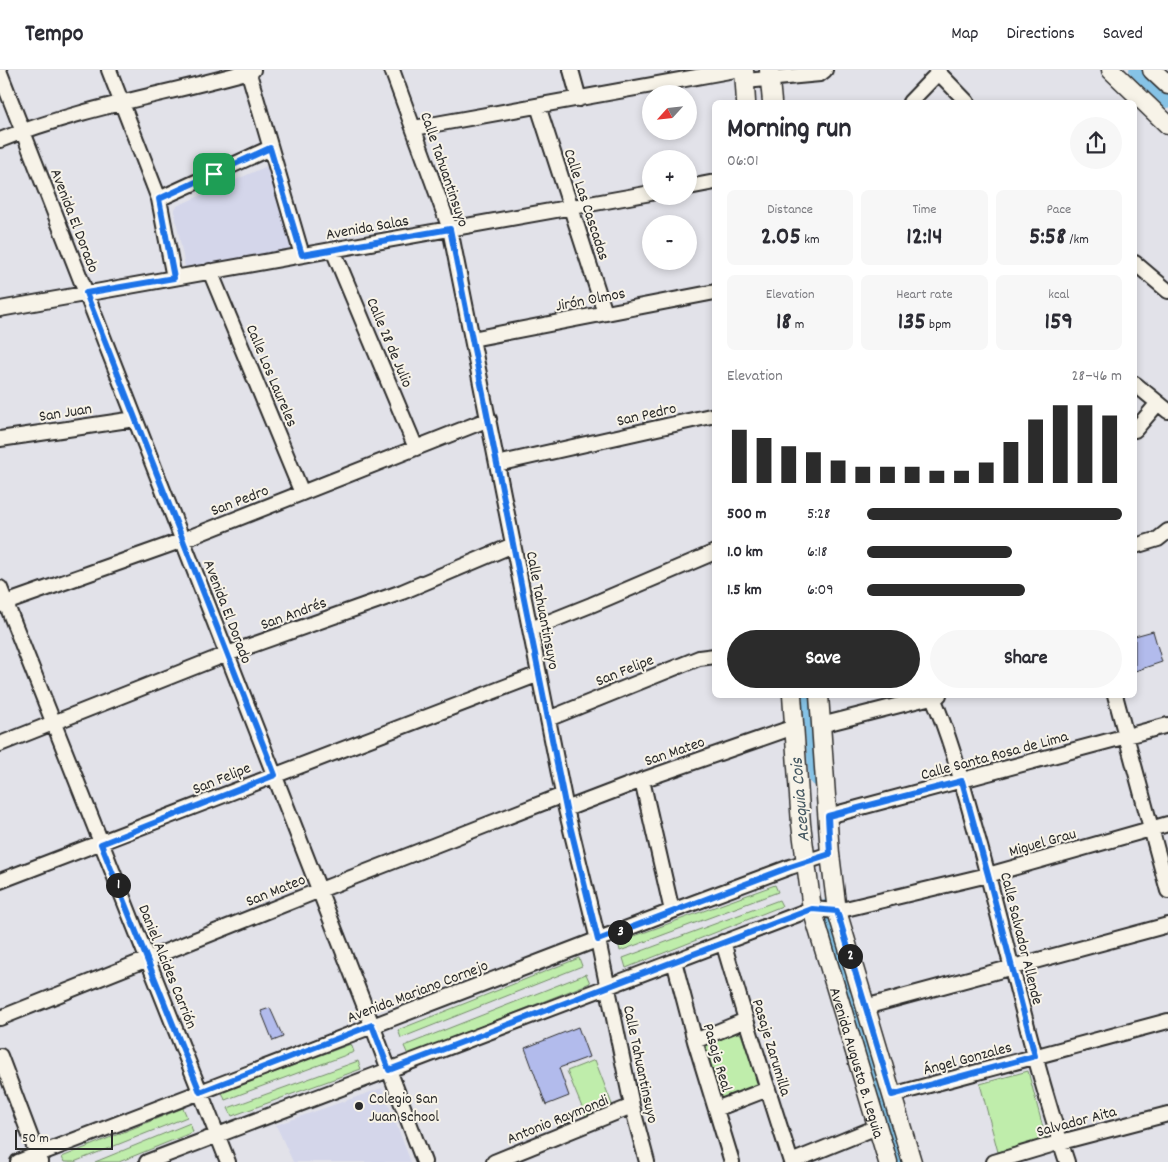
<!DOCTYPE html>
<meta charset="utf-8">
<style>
:root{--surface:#fff;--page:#f7f7f7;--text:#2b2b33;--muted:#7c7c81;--line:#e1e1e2;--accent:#2b2b2b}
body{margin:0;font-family:Dekko,sans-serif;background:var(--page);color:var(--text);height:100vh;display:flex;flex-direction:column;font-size:19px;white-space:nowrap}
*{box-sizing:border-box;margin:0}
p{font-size:16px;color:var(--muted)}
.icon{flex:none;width:28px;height:28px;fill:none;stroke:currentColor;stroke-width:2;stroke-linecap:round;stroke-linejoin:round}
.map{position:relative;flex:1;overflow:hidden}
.sheet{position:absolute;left:712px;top:30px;width:425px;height:598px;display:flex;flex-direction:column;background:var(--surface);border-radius:8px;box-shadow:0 2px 8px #0003}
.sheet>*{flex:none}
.needle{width:32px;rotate:243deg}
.controls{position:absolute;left:642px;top:15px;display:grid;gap:10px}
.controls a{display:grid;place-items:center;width:55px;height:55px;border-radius:50%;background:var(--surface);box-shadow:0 2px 8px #0003;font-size:25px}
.scale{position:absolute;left:15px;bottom:12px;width:98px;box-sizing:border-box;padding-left:5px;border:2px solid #2b2b2b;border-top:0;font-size:14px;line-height:18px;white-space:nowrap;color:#2b2b2b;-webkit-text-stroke:4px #f7f3e8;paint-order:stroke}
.pin{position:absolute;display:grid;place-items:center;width:42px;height:42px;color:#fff;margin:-21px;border-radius:10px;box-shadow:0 2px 8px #0006}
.km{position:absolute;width:25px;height:25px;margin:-12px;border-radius:50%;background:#222;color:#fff;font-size:14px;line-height:25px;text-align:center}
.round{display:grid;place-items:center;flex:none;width:52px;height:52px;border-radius:26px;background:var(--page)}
.summary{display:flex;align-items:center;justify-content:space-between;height:85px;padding:0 15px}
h1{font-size:28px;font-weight:800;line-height:38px}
.figures{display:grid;grid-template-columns:repeat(3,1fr);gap:8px;height:85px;padding:5px 15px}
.figures div{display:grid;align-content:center;border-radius:8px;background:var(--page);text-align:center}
.figures b{font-size:25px;font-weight:800}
.figures small{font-size:14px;font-weight:400}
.figures p{font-size:14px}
.chart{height:140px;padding:10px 15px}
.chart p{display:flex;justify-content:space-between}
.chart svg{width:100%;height:90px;margin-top:5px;stroke:var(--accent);stroke-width:6}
.action{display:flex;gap:10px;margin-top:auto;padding:10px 15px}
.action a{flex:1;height:58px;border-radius:30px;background:var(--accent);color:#fff;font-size:20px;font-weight:800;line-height:58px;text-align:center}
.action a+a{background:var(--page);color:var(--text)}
ul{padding:0 15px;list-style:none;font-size:16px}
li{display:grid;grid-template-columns:80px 60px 1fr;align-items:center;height:38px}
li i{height:12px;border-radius:6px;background:var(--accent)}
header{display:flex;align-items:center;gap:30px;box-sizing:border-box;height:70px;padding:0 25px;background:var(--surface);border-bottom:1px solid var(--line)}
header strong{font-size:24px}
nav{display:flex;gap:28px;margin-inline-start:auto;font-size:18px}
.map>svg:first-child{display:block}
.built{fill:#d4d6ea}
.green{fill:#bfedab;stroke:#758c6b}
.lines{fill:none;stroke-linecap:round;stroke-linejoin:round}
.canal{stroke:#86c3e6;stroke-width:14}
.building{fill:#b2bbec;stroke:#2b2b2b}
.minor-casing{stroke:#2b2b2b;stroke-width:18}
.major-casing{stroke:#2b2b2b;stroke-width:21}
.minor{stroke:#f7f3e8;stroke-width:14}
.major{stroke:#f7f3e8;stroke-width:18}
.route-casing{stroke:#fff;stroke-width:10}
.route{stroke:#1a73e8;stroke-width:6}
.poi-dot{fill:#2b2b2b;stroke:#f7f3e8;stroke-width:2}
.labels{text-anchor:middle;stroke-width:4;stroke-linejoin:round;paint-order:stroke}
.street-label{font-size:16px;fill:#2b2b2b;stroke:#f7f3e8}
.poi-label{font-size:16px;fill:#2b2b2b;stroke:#f7f3e8;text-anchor:start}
.water-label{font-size:18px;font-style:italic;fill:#465963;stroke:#f7f3e8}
</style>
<header>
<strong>Tempo</strong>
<nav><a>Map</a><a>Directions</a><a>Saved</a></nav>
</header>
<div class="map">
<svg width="1168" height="1092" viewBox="0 0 1168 1092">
<rect width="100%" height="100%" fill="#e2e2e9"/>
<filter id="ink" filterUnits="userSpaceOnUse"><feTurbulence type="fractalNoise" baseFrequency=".02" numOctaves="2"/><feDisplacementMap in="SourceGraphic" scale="10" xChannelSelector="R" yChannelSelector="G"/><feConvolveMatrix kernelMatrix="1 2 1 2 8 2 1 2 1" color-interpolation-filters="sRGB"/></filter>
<g filter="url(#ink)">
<path class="built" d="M267 96 273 99 296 178 293 182 186 202 174 140 177 136Z
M382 1018 411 1092H293L276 1055Z"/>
<path class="green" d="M775 815 778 822 620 881 618 872Z
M779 830 782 836 626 898 623 888Z
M579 888 582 896 401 968 398 960Z
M586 904 590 913 408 985 404 976Z
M737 963 741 964 760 1017 720 1032 704 978 707 974Z
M351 974 354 982 225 1030 222 1022Z
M595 990 613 1037 586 1047 567 1001Z
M358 991 361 999 232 1046 228 1038Z
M1028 1001 1046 1069 998 1082 980 1014Z
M183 1038 187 1047 74 1092H64L62 1087Z
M190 1053 193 1062 119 1092H95Z"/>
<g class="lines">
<path class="canal" d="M1136 0 1168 31
M809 625 816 709
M829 835 833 867 901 1092"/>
</g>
<path class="building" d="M1153 561 1162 592 1135 601V566Z
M270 938 283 967 273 971 261 941Z
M578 957 589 987 559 998 569 1026 546 1035 525 978Z"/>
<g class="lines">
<defs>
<path id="minor" d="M109 0 159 129 174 208
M248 0 302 185
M392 0 450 159 566 739 598 870 632 1036 647 1092
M571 0 579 29
M936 0 967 32
M0 3 372 955 424 1092
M745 11 820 4 825 0
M910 32 938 3
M538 36 605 243
M414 58 735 0
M0 70C82 37 169 24 253 0
M689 117 715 112
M159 129 270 78
M333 180 416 378
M1135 193 1168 221
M210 201 302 423
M0 239 651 123
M472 269 715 222
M1135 314 1168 341
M1135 360 1158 333
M0 369 135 349
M497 394 715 345
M1135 476 1158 469 1168 461
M0 518 228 1092
M0 535 183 470 489 349
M531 559 591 535 715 482
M932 625C950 667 962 712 974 755 1006 867 1030 982 1067 1092
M1115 625 1168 821
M548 649 699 588 715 586
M821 655 939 625
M0 674 227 584 402 522 513 475
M642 710 672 841
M566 739 642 710 794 657
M828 746 1168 655
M0 811 539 604
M723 872 746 950 791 1092
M674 891 695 971 732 1092
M865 937 1168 855
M0 948 320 820 563 725
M695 971 746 950
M0 986 40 1092
M892 1025 1168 951
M716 1039 768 1019
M18 1092 672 841 790 797 830 784
M147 1092 801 843 812 839 837 841 988 805 1168 754
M494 1092 632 1036
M791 1092 877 1057
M994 1092 1061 1072 1168 1044"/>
<g id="major">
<path d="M744 0 746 32"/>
<path d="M769 0 772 32"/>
<path d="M1111 0 1168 55"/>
<path d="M1152 0 1168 15"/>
<path id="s1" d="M792 625 801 754 812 839 888 1092"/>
<path d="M819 625 830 784 837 841 912 1092"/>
</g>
</defs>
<use href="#minor" class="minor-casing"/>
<use href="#major" class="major-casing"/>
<use href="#minor" class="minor"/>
<use href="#major" class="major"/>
</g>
</g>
<g class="lines" filter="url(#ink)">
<defs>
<path id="route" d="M270 78 302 185 450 159 566 739 598 870 790 797 830 784 828 746 962 711 988 805 1035 986 892 1025 837 841 812 839 389 1000 372 955 200 1022 101 774 275 705 86 223 174 208 159 129Z"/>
</defs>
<use href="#route" class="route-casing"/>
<use href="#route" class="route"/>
</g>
<circle class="poi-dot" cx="359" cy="1036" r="5"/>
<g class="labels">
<g class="street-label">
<text transform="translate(446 99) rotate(71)" y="6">Calle Tahuantinsuyo</text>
<text transform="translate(588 134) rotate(72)" y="6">Calle Las Cascadas</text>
<text transform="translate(76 150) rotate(69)" y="6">Avenida El Dorado</text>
<text transform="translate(367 156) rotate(-10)" y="6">Avenida Salas</text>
<text transform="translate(590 228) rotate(-11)" y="6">Jirón Olmos</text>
<text transform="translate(391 272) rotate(67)" y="6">Calle 28 de Julio</text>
<text transform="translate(273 305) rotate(67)" y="6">Calle Los Laureles</text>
<text transform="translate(65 341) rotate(-9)" y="6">San Juan</text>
<text transform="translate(646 343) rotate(-13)" y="6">San Pedro</text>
<text transform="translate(239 429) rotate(-21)" y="6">San Pedro</text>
<text transform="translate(544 540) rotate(79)" y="6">Calle Tahuantinsuyo</text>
<text transform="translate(229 541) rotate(69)" y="6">Avenida El Dorado</text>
<text transform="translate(293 542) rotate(-20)" y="6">San Andrés</text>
<text transform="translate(624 599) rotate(-22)" y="6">San Felipe</text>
<text transform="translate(674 680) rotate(-19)" y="6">San Mateo</text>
<text transform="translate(994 684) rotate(-15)" y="6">Calle Santa Rosa de Lima</text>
<text transform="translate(221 707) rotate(-22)" y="6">San Felipe</text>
<text transform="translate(1042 771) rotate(-16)" y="6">Miguel Grau</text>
<text transform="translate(275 819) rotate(-22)" y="6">San Mateo</text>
<text transform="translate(1023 868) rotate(76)" y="6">Calle Salvador Allende</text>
<text transform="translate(169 896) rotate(68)" y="6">Daniel Alcides Carrión</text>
<text transform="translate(417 920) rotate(-21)" y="6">Avenida Mariano Cornejo</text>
<text transform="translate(773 977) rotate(73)" y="6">Pasaje Zarumilla</text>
<text transform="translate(719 987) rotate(74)" y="6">Pasaje Real</text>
<text transform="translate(967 987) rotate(-15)" y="6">Ángel Gonzales</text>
<text dy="6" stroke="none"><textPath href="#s1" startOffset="375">Avenida Augusto B. Leguia</textPath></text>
<text transform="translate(642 994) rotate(78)" y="6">Calle Tahuantinsuyo</text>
<text transform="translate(557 1048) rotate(-22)" y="6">Antonio Raymondi</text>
<text transform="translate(1076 1050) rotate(-15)" y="6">Salvador Aita</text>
</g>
<g class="poi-label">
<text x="369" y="1033">Colegio San<tspan x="369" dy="18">Juan School</tspan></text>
</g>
<g class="water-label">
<text transform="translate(799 730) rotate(-95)" y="6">Acequia Cois</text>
</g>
</g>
</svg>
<div class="controls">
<a><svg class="needle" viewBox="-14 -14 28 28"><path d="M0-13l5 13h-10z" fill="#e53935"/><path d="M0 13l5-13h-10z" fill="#7c7c81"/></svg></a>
<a>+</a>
<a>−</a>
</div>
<div class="scale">50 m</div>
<div class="pin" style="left:214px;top:104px;background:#1e9e55"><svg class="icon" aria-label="arrive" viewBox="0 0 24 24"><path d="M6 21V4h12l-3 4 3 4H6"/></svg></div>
<b class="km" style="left:118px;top:815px">1</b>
<b class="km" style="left:850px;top:886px">2</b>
<b class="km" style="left:620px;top:862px">3</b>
<section class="sheet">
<div class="summary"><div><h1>Morning run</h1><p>06:01</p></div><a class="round"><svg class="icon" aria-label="share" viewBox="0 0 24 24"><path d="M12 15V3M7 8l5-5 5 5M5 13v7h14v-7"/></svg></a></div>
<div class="figures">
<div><p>Distance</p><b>2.05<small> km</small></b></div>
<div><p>Time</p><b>12:14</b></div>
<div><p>Pace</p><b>5:58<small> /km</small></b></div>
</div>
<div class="figures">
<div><p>Elevation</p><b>18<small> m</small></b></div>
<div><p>Heart rate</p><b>135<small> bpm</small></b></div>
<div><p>kcal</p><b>159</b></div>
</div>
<div class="chart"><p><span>Elevation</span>28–46 m</p>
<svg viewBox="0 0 160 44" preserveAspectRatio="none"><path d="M5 44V18M15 44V22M25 44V26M35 44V29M45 44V33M55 44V36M65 44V36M75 44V36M85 44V38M95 44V38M105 44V34M115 44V24M125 44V13M135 44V6M145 44V6M155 44V11"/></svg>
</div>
<ul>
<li><b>500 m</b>5:28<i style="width:100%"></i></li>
<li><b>1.0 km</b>6:18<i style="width:57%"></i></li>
<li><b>1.5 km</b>6:09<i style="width:62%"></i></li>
</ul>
<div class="action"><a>Save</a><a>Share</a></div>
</section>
</div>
